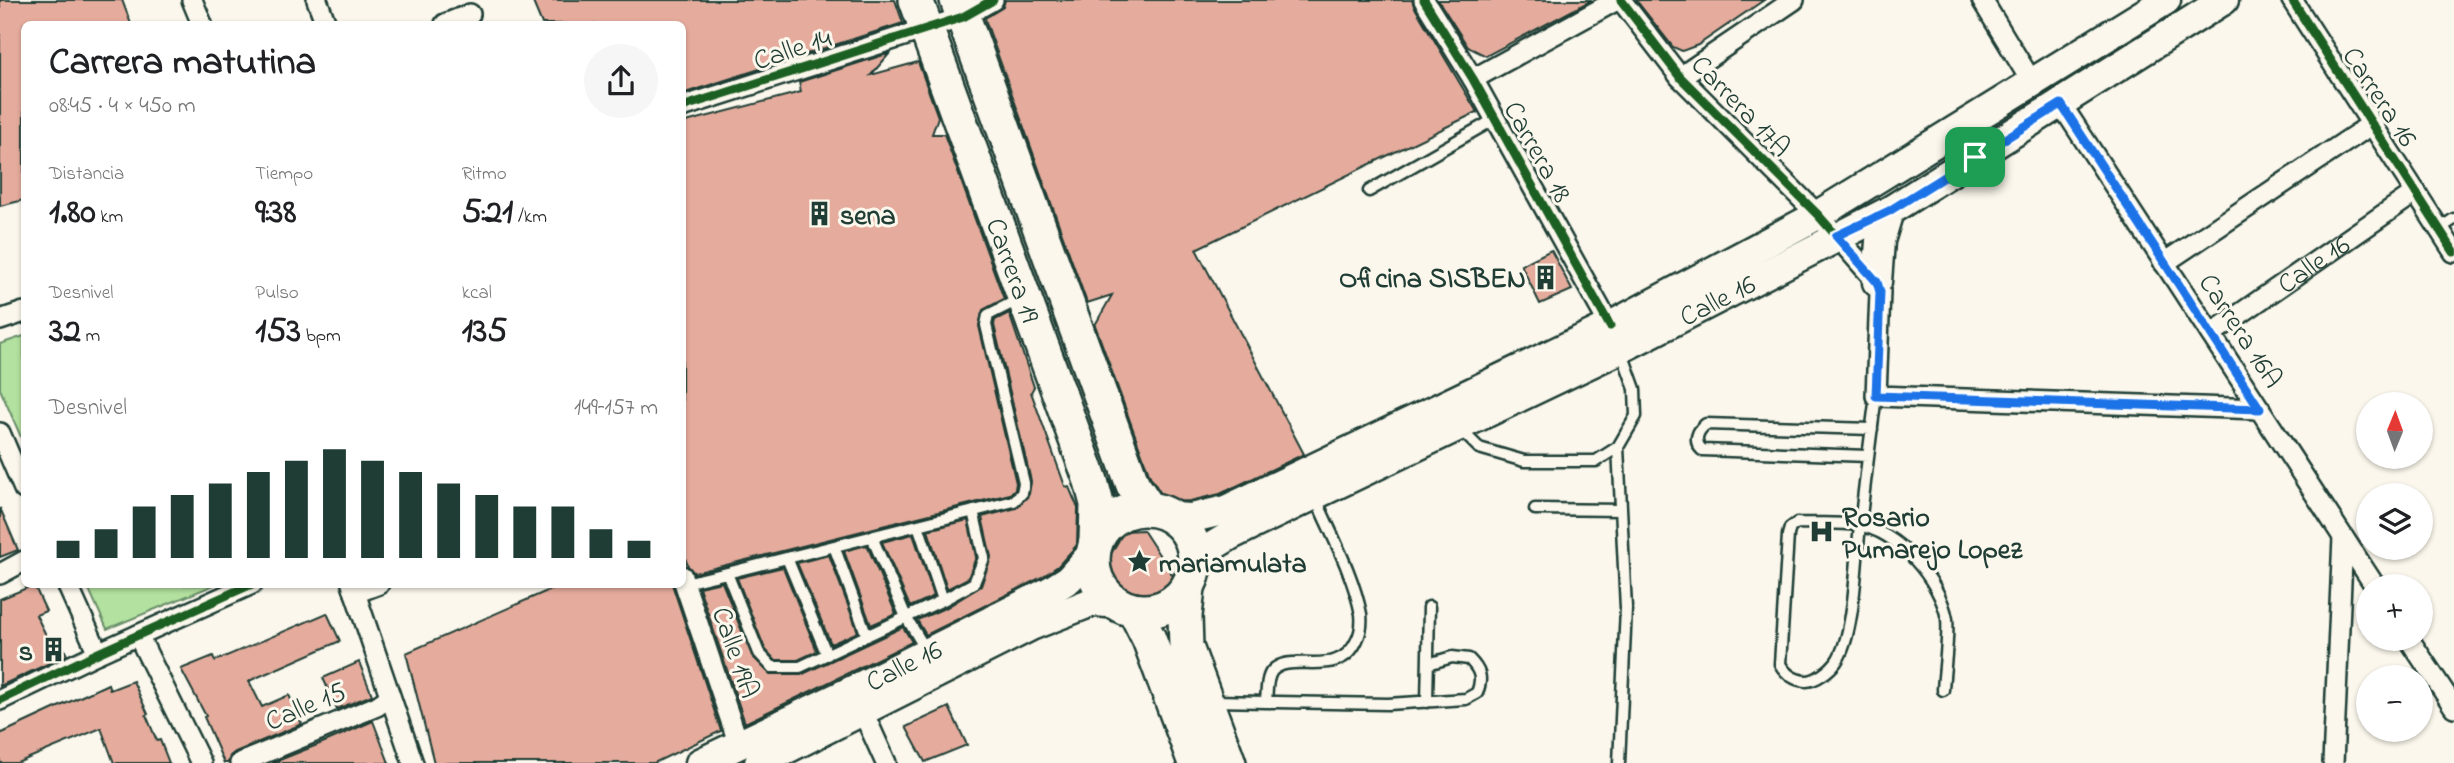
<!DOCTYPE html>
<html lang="es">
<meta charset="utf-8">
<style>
:root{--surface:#fff;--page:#f6f6f6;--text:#202124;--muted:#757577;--accent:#1f3d34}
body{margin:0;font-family:"Indie Flower",sans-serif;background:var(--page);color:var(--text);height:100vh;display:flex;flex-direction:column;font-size:26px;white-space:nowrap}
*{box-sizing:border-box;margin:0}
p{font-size:23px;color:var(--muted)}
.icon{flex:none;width:38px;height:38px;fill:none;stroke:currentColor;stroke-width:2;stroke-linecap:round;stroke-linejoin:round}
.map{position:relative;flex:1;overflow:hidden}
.panel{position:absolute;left:21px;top:21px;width:665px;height:567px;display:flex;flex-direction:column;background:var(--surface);border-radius:10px;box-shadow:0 2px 5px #0004}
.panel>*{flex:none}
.needle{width:46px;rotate:1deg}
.fabs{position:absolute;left:2356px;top:392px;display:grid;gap:14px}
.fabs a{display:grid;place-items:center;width:77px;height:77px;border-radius:50%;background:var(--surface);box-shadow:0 2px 5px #0004;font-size:35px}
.pin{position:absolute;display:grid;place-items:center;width:60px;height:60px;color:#fff;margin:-30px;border-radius:14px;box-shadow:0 4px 10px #0006}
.round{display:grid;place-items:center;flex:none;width:74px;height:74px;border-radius:37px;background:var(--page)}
.headline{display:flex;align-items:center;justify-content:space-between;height:119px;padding:0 28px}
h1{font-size:38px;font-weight:700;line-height:52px}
.metrics{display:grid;grid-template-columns:repeat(3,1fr);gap:10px;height:119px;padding:7px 28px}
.metrics div{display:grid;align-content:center}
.metrics b{font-size:35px;font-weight:700}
.metrics small{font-size:19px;font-weight:400}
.metrics p{font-size:19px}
.chart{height:196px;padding:14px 28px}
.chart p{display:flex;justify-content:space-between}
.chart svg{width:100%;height:126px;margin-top:7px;stroke:var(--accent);stroke-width:6}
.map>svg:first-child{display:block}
.green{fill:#b3e19f;stroke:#698f6a;stroke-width:2}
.building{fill:#e5ac9d;stroke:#1f3d34;stroke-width:2}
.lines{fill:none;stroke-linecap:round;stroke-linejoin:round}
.service-casing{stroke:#1f3d34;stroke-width:15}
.minor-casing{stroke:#1f3d34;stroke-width:24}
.secondary-casing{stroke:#1f3d34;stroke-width:33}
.trunk-casing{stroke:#1f3d34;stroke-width:38}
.service{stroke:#fbf7ec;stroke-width:10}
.minor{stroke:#fbf7ec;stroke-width:19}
.secondary{stroke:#fbf7ec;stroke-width:28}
.trunk{stroke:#fbf7ec;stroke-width:33}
.cycleway-casing{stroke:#fbf7ec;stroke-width:13}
.cycleway{stroke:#1b5e20;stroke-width:9}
.route-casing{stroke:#fff;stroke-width:14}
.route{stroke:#1a73e8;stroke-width:9}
.labels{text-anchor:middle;stroke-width:6;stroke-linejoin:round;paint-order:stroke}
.street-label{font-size:28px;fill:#1f3d34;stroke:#fbf7ec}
.poi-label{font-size:28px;font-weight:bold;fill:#1f3d34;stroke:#fbf7ec;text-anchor:start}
</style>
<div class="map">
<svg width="2454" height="763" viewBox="0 0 2454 763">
<rect width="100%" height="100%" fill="#fbf7ec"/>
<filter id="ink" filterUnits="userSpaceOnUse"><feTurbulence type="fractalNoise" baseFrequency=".0143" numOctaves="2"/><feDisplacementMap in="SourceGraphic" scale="14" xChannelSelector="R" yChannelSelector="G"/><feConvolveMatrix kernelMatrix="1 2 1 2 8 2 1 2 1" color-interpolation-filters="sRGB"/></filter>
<g filter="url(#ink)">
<path class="green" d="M24 336V444L0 389V344Z
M87 585H214L107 629Z"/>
<path class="building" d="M0 0H122L131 24H24V200L0 206Z
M532 0H895L903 23 682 94V24H542Z
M1005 0H1412L1414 6 1477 112 1196 249 1304 454 1220 494 1190 501 1166 502 1150 476 1095 325 1112 295 1087 303 986 22 985 18 1003 7Z
M1438 0H1592L1486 56 1468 47Z
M1636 0H1764L1698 45 1682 51 1673 47Z
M890 53 871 75 918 62 938 117 932 134H944L1004 299 983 310 979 326 1016 483 1015 489 1010 494 694 573 688 566 682 550V123L801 92 799 82Z
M1551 250 1572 290 1540 304 1521 265Z
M1009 313 1034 387 1031 392 1065 486 1069 487 1078 508 1077 545 1058 566 1042 577 926 635 917 620 947 607 981 586 991 557 982 517 1016 508 1029 494 1031 481 994 325 995 320Z
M1110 479 1117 495 1128 512 1116 517V500Z
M0 508 18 550 0 557Z
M968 520 976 557 968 578 947 589 928 530Z
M1143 530 1173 576 1169 586 1167 604 1155 608 1145 595 1137 592 1130 593 1120 588 1111 587 1108 579 1107 561 1124 531Z
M913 534 934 596 910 607 882 542Z
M867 545 896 614 871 625 844 551Z
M829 555 858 632 831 644 797 563Z
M783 567 817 651 798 660H775L765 649 737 578Z
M722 582 752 656 770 674H803L903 627 912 642 745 723 699 587Z
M563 584H672L721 731 654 763H434L406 653Z
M34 585 46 611 36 615 49 641 58 637 67 655 0 686V599Z
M327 613 340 641 249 681 262 707 289 695 302 724 235 752 230 756 228 763H224L204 717 206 716 181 669 213 656 215 661Z
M359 662 372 695 337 709 323 678Z
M133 681 148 714 146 715 157 741 160 740 169 763H114L101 728 17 763H0V734L108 684 110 690Z
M949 707 967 745 925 762 906 727Z
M373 721 389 763H272L327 741Z"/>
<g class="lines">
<defs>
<path id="service" d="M1369 191 1495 119
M2439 229 2454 219
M1876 396C1870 439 1865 482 1860 525 1856 558 1855 636 1836 662 1830 670 1815 682 1805 681 1793 680 1786 674 1780 664L1788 535 1790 528 1797 523C1817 524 1838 522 1857 525 1897 530 1940 580 1947 619 1949 637 1944 670 1943 690
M1460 429 1479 448 1524 461H1596L1618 447 1636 416 1635 389 1621 350
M1618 447 1626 608 1619 763
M1868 456 1702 450C1693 441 1697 431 1706 424L1872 429
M1535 509 1621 510
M973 511 984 558 974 583 943 600 800 667H772L759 653 727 573 1014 501 1022 493 1024 483 986 325 988 315 1020 299
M918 525 943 600
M872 537 906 617 926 650
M834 546 867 636
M787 558 827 655
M685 583 727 573
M1213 701 1388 704 1466 699 1477 693C1483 678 1480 670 1469 659L1452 657 1428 664
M1266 702C1267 693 1266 678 1272 671 1291 650 1339 681 1357 640 1361 632 1362 623 1361 614 1353 574 1332 536 1316 499
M1427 702 1429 607"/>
<g id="minor">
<path d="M192 0 202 24"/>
<path d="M317 0 326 24"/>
<path d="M1424 0 1473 79 1610 326"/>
<path d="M1621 0 1680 77 1818 215 1877 282 1880 292 1876 396 2260 409"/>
<path d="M1982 0 2033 84"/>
<path d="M2292 0 2454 252"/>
<path d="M445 24 470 14"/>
<path d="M1680 77 1794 0"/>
<path d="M1473 79 1617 0"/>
<path d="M2061 104 2375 586"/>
<path d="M682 107 963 17 993 0"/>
<path d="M2164 263 2372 124"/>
<path d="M0 320 24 312"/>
<path id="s1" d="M2211 334 2416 192"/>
<path d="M0 433 24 489"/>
<path d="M0 574 24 561"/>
<path d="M682 576 739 745"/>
<path d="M67 584 98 653"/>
<path d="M352 584 413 763"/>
<path d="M355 593 379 584"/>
<path d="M138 635 201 763"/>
<path d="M2409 639 2454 707"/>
<path d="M0 700 98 653 252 584"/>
<path d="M863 712 886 763"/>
<path d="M240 763 377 706 390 697"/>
<path d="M2333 763 2343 537"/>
</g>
<g id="secondary">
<path d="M1877 282 1880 241 1889 211"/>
<path d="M1171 517 1192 518 1226 510 1610 326 1818 215 2166 0"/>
<path id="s2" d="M1195 571 1213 546 1231 535 1620 349 1889 211 2224 0"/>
<path id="s3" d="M700 763 853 690 1050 591 1069 579 1094 551"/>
<path d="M759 763 1031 626 1087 604 1096 602 1118 604"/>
</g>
<g id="trunk">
<path id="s4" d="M916 0 1091 481 1097 504 1096 542"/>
<path d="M957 0 1133 485 1149 509"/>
<circle cx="1144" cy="560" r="51"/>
<path d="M1188 588 1185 616 1186 647 1229 763"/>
<path d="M1135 611 1149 639 1195 763"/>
</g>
</defs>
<use href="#service" class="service-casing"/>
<use href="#minor" class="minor-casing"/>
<use href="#secondary" class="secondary-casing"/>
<use href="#trunk" class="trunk-casing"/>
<use href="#service" class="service"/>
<use href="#minor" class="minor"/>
<use href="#secondary" class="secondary"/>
<use href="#trunk" class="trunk"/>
<defs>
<path id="cycleway" d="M1424 0 1473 79 1610 326
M1621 0 1680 77 1818 215 1877 282 1880 292 1876 396 2260 409
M2292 0 2454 252
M682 107 963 17 993 0
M0 700 98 653 252 584"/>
</defs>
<use href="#cycleway" class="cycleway-casing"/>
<use href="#cycleway" class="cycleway"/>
</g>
</g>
<g class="lines" filter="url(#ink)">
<defs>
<path id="route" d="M2061 104 2260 409 1876 396 1880 292 1877 282 1836 236 1889 211Z"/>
</defs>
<use href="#route" class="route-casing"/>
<use href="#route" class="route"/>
</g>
<defs>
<symbol id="building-bare" viewBox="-9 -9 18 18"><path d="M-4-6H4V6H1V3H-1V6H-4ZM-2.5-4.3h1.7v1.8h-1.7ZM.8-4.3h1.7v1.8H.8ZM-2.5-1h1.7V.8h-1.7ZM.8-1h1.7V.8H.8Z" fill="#1f3d34" stroke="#fbf7ec" stroke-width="2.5" paint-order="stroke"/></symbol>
<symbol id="hospital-bare" viewBox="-9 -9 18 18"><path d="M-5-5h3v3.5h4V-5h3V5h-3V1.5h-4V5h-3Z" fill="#1f3d34" stroke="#fbf7ec" stroke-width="2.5" paint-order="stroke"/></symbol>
<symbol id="sight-bare" viewBox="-9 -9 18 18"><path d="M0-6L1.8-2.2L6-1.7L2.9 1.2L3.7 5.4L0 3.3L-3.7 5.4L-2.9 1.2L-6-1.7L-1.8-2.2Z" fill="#1f3d34" stroke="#fbf7ec" stroke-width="2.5" paint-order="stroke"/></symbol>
</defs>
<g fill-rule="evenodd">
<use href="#building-bare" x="802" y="196" width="35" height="35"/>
<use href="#building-bare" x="1528" y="260" width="35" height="35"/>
<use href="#hospital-bare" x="1804" y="514" width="35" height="35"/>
<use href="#sight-bare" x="1122" y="544" width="35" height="35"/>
<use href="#building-bare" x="36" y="632" width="35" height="35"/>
</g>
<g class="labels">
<g class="street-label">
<text transform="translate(792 48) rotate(-18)" y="10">Calle 14</text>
<text transform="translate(2381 96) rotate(57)" y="10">Carrera 16</text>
<text transform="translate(1742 105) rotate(46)" y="10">Carrera 17A</text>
<text transform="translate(1539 151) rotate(61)" y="10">Carrera 18</text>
<text dy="10" stroke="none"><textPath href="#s1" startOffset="124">Calle 16</textPath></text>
<text dy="10" stroke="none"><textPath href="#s4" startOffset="287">Carrera 19</textPath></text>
<text dy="10" stroke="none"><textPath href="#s2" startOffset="592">Calle 16</textPath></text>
<text transform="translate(2242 330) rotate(57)" y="10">Carrera 16A</text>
<text transform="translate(737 652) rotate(71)" y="10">Calle 19A</text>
<text dy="10" stroke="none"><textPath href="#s3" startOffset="226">Calle 16</textPath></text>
<text transform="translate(305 705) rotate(-23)" y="10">Calle 15</text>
</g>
<g class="poi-label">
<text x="840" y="224">sena</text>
<text x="1526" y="287" text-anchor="end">Oficina SISBEN</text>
<text x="1842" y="526">Rosario<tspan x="1842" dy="32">Pumarejo Lopez</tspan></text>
<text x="1159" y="572">mariamulata</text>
<text x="33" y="660" text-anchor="end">s</text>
</g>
</g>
</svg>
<div class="fabs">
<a><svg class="needle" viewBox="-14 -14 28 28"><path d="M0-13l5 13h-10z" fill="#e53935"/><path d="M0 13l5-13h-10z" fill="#757577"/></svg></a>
<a><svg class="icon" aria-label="layers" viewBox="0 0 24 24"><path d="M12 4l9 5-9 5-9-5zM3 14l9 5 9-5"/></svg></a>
<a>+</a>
<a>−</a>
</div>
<div class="pin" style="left:1975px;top:157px;background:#1e9e55"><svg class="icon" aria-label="arrive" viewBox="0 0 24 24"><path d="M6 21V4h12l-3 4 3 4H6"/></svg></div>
<section class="panel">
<div class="headline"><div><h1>Carrera matutina</h1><p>08:45 · 4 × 450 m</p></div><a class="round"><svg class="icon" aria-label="share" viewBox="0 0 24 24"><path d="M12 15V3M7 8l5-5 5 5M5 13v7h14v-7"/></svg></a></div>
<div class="metrics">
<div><p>Distancia</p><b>1.80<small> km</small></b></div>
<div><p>Tiempo</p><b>9:38</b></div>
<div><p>Ritmo</p><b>5:21<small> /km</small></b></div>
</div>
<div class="metrics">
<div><p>Desnivel</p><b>32<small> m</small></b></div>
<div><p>Pulso</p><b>153<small> bpm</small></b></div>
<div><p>kcal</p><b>135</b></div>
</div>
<div class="chart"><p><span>Desnivel</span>149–157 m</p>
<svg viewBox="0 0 160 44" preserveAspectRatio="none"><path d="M5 44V38M15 44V34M25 44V26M35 44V22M45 44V18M55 44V14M65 44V10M75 44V6M85 44V10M95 44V14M105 44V18M115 44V22M125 44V26M135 44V26M145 44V34M155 44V38"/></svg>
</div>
</section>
</div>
